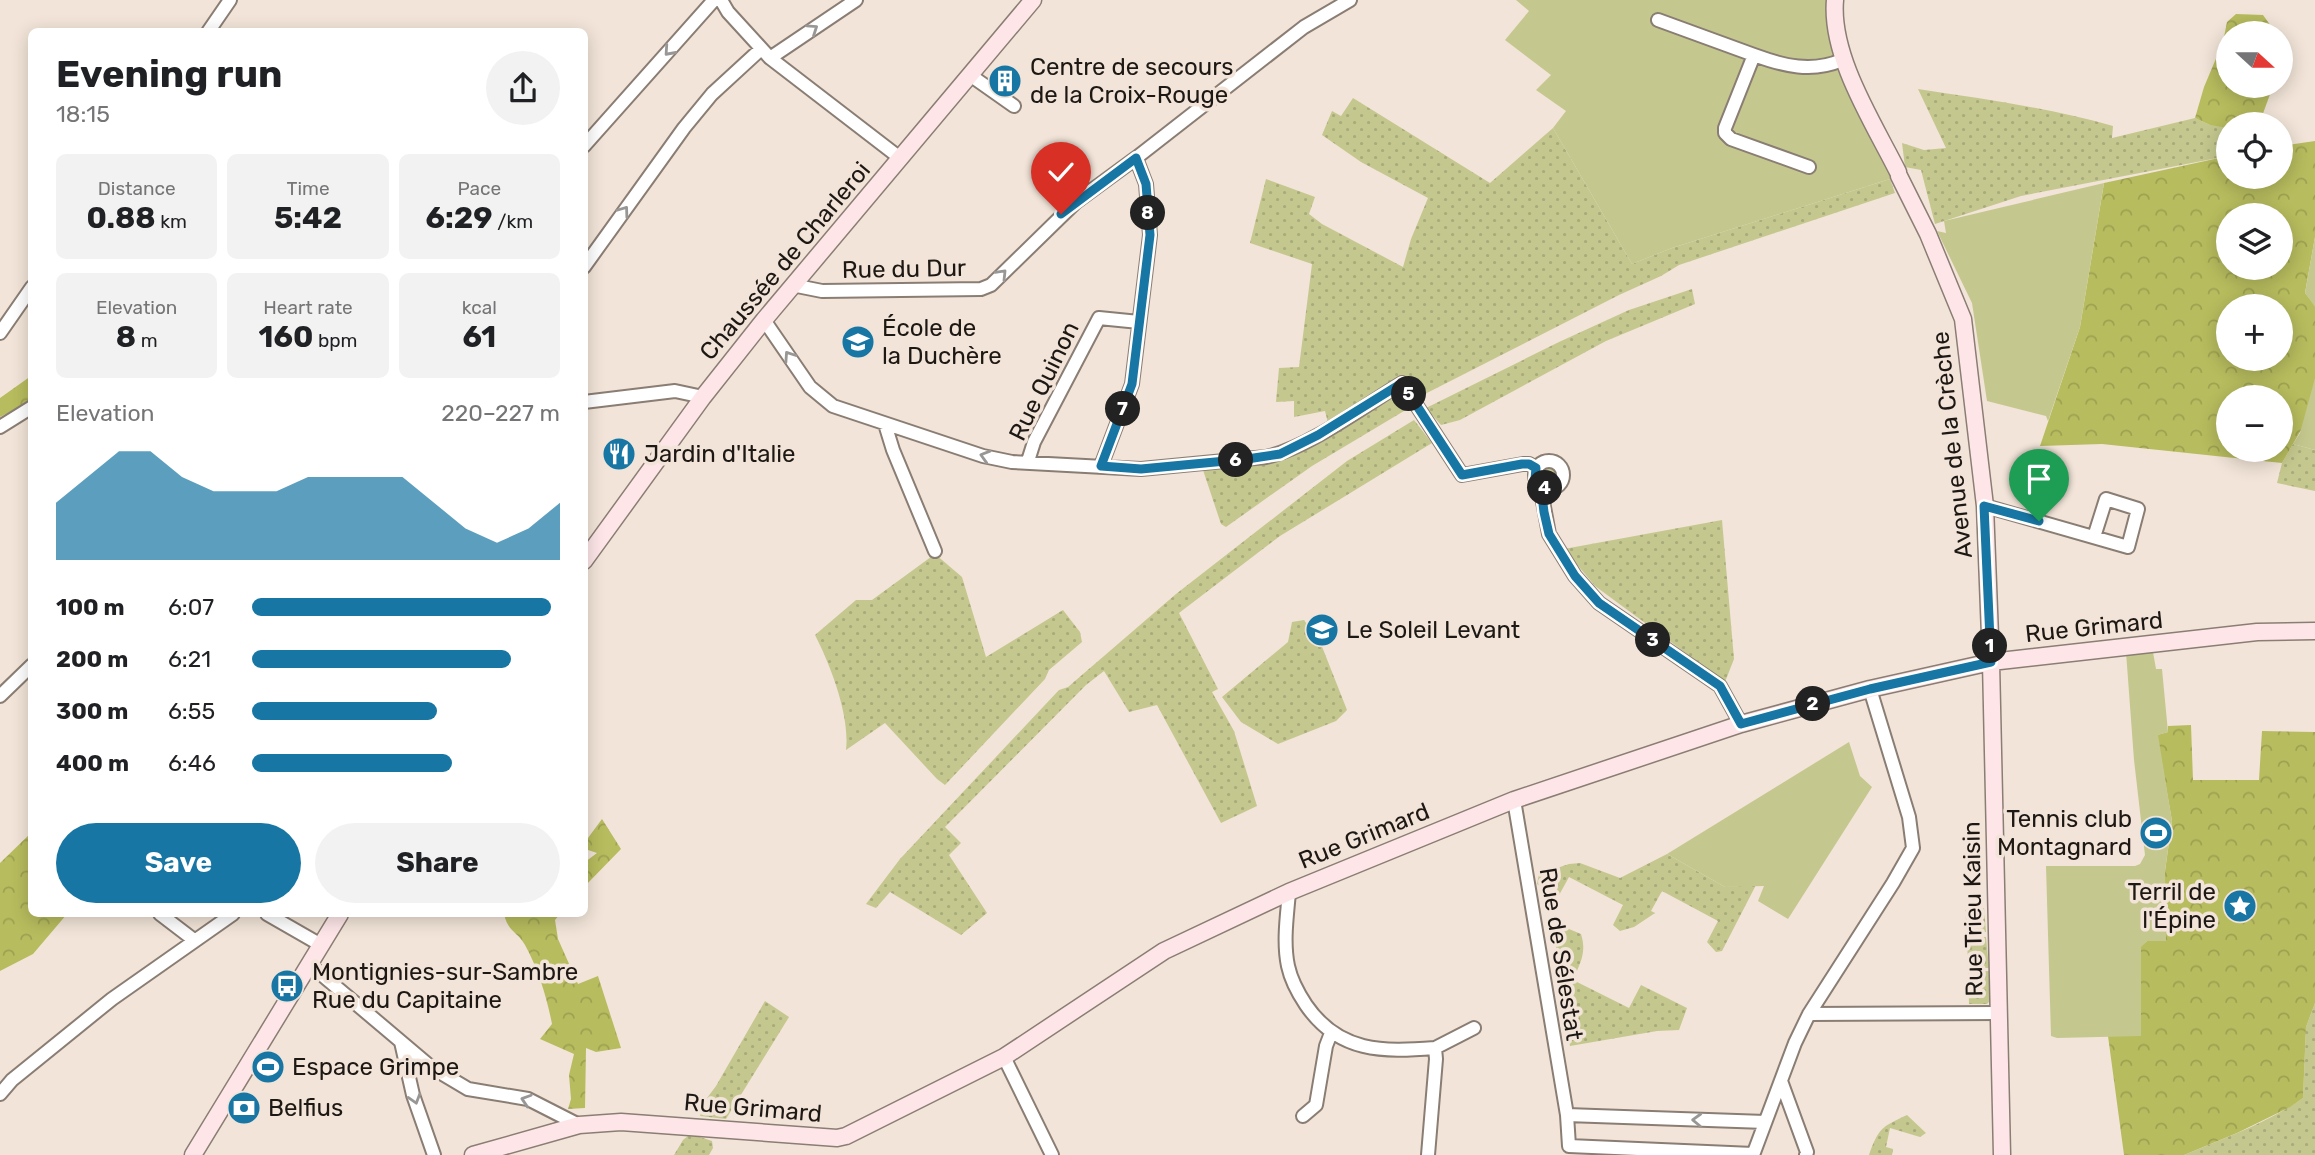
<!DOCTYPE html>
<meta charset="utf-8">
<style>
:root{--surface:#fff;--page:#f2f2f2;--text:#202124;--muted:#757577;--accent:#1776a3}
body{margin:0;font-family:Rubik,sans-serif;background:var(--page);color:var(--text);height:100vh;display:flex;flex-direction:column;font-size:26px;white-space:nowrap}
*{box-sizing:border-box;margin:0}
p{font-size:23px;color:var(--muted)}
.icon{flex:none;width:38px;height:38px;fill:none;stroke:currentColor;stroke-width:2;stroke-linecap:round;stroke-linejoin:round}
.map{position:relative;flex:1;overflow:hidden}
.details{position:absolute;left:28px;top:28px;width:560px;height:889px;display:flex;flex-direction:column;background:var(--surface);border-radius:10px;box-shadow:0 4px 18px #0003}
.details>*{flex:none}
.needle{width:46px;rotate:111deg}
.buttons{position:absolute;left:2216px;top:21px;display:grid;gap:14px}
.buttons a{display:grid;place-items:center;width:77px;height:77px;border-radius:50%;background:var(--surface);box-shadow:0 4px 18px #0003;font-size:35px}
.pin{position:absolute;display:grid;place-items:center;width:60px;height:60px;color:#fff;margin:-72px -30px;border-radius:50% 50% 50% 0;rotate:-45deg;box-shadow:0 0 7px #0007}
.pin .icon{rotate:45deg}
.km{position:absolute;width:35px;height:35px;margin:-18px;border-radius:50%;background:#222;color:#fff;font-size:19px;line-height:35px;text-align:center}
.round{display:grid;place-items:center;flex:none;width:74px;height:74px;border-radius:37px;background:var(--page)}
.head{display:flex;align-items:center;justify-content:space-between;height:119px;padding:0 28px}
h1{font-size:38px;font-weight:700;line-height:52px}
.metrics{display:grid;grid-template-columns:repeat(3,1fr);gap:10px;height:119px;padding:7px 28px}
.metrics div{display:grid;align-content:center;border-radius:10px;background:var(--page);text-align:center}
.metrics b{font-size:30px;font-weight:700}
.metrics small{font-size:19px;font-weight:400}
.metrics p{font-size:19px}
.chart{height:196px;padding:14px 28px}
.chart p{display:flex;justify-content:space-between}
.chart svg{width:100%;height:126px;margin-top:7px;fill:var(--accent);opacity:.7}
.primary-button{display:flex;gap:14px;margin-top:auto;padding:14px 28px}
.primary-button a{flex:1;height:80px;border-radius:42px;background:var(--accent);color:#fff;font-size:28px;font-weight:700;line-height:80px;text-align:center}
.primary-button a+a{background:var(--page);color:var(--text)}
ul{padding:0 28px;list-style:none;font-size:23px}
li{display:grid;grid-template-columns:112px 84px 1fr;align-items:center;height:52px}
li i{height:18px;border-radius:9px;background:var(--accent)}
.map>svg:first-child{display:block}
.grass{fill:url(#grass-dots)}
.forest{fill:url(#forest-crowns);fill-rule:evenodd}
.park{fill:#c4c88e}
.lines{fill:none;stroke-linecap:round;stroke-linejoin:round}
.street-casing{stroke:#8a7d73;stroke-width:16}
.secondary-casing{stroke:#8a7d73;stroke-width:19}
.street{stroke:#fff;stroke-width:12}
.secondary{stroke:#fee6e8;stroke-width:16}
.oneway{stroke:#999795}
.route-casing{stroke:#fff;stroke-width:14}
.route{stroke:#1776a3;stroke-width:9}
.labels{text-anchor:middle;stroke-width:7;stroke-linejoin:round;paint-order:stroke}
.poi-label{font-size:24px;fill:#1d1814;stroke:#f2e4d8;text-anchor:start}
.street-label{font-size:24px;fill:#1d1814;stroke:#f2e4d8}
</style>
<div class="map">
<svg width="2315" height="1155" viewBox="0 0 2315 1155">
<defs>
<pattern id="grass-dots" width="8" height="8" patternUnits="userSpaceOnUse" patternTransform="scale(1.75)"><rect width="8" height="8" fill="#c4c88e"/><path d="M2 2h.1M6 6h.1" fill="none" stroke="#a8ab7a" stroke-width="1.8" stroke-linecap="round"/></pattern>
<pattern id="forest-crowns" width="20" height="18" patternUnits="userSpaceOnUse" patternTransform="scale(1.75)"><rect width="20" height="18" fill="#b7bc5e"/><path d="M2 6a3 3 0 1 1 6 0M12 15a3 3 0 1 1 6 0" fill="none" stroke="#9da151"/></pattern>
</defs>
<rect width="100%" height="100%" fill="#f2e4d8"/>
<path class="grass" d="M1918 89C1984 99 2050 108 2113 126L2112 138 2195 118 2210 125 2228 126V156L2021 196 1935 224 1921 170 1905 167 1902 143 1924 150 1946 148Z
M1353 98 1490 183 1553 128 1632 264 1672 248 1890 179 1895 193 1679 265 1661 276 1619 295 1423 395 1398 386 1397 392 1409 408 1312 466 1226 527 1221 524 1203 470 1222 465 1268 461 1329 427 1325 411 1294 417V401L1276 402 1279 368 1299 367 1312 264 1250 243 1266 179 1315 197 1309 214 1322 224 1403 267 1411 239 1428 198 1361 162 1322 135 1332 111 1341 116Z
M1692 289 1695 304 1606 341 1460 420 1441 425 1426 408 1559 342 1629 310Z
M1414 420 1432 443 1280 536 1179 613 1218 689 1212 692 1234 731 1257 806 1221 823 1157 705 1129 712 1104 671 1086 685 945 827 961 843 949 855 987 913 961 935 890 892 876 908 866 904 900 859 1059 690 1068 687 1176 594 1347 461Z
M2293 444 2315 450V491L2277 483 2282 463Z
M1535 474a14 14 0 1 1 28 0a14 14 0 1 1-28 0Z
M1722 520 1734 659 1725 682 1595 586 1564 549Z
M935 554 962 577 986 657 1063 610 1080 632 1082 642 1049 670 1045 679 945 785 937 779 885 723 846 750C850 716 831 666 815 635L856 600H872Z
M1304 620 1321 644 1347 710 1336 721 1278 744 1241 722 1222 697 1288 642 1292 622Z
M1667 854 1725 887 1756 885 1722 951 1716 952 1707 942 1718 921 1662 891 1651 911 1655 913 1634 927 1620 931 1613 925 1623 905 1569 877 1558 897 1537 884 1539 874 1569 864 1580 863 1620 878Z
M1984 908 1986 932H1967L1965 910Z
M1557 924 1581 934C1587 953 1580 963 1573 980L1629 1008 1641 985 1687 1008 1679 1030 1657 1031 1570 1046 1560 987 1554 926Z
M1967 936 1986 937 1989 968H1968Z
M1989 971V1002L1987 1004H1969L1968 972Z
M765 1001 789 1017 726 1119 700 1116 707 1098 716 1086Z
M2315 1003V1155H2184C2224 1138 2267 1123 2303 1098L2306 1027Z
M1907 1115 1926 1133 1920 1137 1890 1128 1886 1147 1893 1149 1892 1155H1869C1879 1127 1882 1127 1907 1115Z
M688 1136 700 1137 712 1141 713 1148 709 1155H674L683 1140Z"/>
<path class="forest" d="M2236 14 2263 15 2276 33H2228V86H2273L2261 119 2269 120V124H2228V128L2210 125 2195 118 2204 87 2223 42 2227 22Z
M2315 141V237L2305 293 2315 305V406L2282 463 2102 444 2040 446 2080 327 2104 183 2228 156V177H2280V146ZM2228 215H2280V268H2228ZM2228 306H2280V359H2228ZM2228 397H2280V450H2228Z
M31 376V401L0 417V398Z
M2191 725 2193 780H2259L2262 731 2315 732V1003L2306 1027 2303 1098 2290 1107 2237 1133 2184 1155H2124L2108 1036H2141V946L2147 941H2165V871L2172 821 2157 735 2168 732V726Z
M602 819 621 849 585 886V862L597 853 585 849V842Z
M31 833 32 914H67L33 954 0 971V863Z
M504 914H560L555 920 558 939 578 984 598 976 621 1048 596 1052 586 1048 585 1108 568 1109 571 1099 569 1075 574 1054 540 1039 552 1024C547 998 538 968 525 945 517 931 508 932 504 914Z"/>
<path class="park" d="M1516 0H1835V43L1893 178 1672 248 1632 264 1553 128 1566 111 1536 90 1551 75 1505 40 1529 11Z
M2104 183 2080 327 2048 421 2046 416 1987 401 1972 303 1937 231 1946 233 1944 221Z
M2315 237V307L2305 293Z
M2315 378V450L2293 444 2300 433Z
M2126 652H2153L2156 669H2162L2168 732 2158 735 2172 821 2165 871 2166 941H2147L2141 947V1036L2057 1038 2051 1036 2046 866H2135L2140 864 2145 855 2134 760Z
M1849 742 1860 776 1872 787 1788 919 1758 901 1764 886 1725 887 1667 854Z"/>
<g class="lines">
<defs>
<path id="street" d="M721 0 728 12 770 58 900 158
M1658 20 1754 55
M208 32 230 0
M770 58 856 0
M970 75 1014 106
M584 146 714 0
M1809 167 1731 139 1725 133V128L1754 55C1784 66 1812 73 1842 60
M584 267 684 128 712 94 761 49
M792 285 822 291 981 289 991 285 1076 202 1136 158 1304 27 1350 0
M764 320 810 387 833 406 983 456 1012 462 1141 469 1266 457C1308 448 1364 406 1402 383L1462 475 1523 464H1529L1536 468
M0 333 32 287
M584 402 675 391 703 397
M885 424 893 450 935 551
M0 427 32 407
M1535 475a14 14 0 1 1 28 0a14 14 0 1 1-28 0Z
M1028 461 1034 442 1099 318 1139 322
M1101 466 1132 384 1150 235 1146 184 1136 158
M1545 488 1542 496 1549 534 1575 576 1599 603 1720 686 1741 724
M1985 506 2128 547 2138 509 2106 499 2094 537
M0 696 32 665
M1514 800 1567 1115 1569 1146 1753 1154
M1289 892C1287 916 1283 942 1288 966 1291 980 1298 993 1306 1005 1339 1053 1383 1052 1435 1048L1436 1059 1428 1155
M160 914 194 940
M267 914 321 945
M309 964 431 1067 468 1089 528 1099 579 1125
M1809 1014 1998 1013
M401 1042 413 1095 434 1155
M1435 1048 1474 1028
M1004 1057 1052 1155
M1781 1081 1807 1152 1806 1155
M0 1094 12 1080 112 999 233 914
M1567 1115 1765 1122
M1303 1116 1316 1105 1326 1046 1331 1033
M1753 1155 1795 1043 1809 1014 1893 883 1913 848 1909 817 1870 689"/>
<path id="secondary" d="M1835 0C1830 56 1873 122 1898 172
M1899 176 1928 234 1963 319 1985 506 1991 662 2002 1155
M584 561 703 397 764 320 1033 0
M193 1155 340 914
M473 1155 579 1125 621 1122 837 1138 846 1136 1004 1057 1164 951 1289 892 1514 800 1741 724 1870 689 1991 662 2257 632 2315 631"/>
</defs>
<use href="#street" class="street-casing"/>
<use href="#secondary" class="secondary-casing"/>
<use href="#street" class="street"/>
<use href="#secondary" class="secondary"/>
</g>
<defs><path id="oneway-chevron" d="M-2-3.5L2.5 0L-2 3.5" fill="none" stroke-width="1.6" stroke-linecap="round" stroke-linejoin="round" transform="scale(1.75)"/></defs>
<g class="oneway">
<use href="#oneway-chevron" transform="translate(813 29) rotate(-34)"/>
<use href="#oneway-chevron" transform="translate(669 51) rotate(132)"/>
<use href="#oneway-chevron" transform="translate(624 211) rotate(-54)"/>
<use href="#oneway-chevron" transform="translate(1002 274) rotate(-46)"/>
<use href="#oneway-chevron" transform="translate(789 356) rotate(-124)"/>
<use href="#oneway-chevron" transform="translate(985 456) rotate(-164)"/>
<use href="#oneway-chevron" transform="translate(415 1099) rotate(73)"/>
<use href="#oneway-chevron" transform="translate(526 1100) rotate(-162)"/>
<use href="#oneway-chevron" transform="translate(1697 1120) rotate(-178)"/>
</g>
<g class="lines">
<defs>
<path id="route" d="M1061 214 1136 158 1146 184 1150 235 1132 384 1101 466 1141 469 1247 459 1280 454 1318 435 1402 383 1462 475 1522 464H1529L1536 468 1535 479 1545 488 1542 496 1544 512 1549 534 1575 576 1599 603 1720 686 1741 724 1870 689 1991 662 1984 506 2039 521"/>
</defs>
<use href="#route" class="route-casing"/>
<use href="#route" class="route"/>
</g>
<defs>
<symbol id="building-disc" viewBox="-11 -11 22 22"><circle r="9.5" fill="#1776a3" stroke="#f2e4d8"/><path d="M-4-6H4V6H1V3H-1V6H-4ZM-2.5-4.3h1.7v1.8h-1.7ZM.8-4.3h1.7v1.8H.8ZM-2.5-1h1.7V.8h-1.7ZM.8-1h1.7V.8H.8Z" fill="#fff"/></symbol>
<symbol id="school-disc" viewBox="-11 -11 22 22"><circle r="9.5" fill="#1776a3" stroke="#f2e4d8"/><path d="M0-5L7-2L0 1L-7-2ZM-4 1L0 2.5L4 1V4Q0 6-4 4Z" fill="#fff"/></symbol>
<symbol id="restaurant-disc" viewBox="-11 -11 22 22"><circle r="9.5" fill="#1776a3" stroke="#f2e4d8"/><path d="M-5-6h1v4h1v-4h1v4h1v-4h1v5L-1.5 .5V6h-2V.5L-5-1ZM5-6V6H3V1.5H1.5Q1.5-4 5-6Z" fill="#fff"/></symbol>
<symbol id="stadium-disc" viewBox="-11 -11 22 22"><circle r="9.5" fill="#1776a3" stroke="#f2e4d8"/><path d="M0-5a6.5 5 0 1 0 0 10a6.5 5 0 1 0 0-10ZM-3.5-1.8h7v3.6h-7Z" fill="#fff"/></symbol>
<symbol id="sight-disc" viewBox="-11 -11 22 22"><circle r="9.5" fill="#1776a3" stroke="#f2e4d8"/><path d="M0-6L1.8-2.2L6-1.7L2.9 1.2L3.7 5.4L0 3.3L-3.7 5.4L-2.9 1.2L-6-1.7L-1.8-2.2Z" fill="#fff"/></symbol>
<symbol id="bus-disc" viewBox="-11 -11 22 22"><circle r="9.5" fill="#1776a3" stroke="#f2e4d8"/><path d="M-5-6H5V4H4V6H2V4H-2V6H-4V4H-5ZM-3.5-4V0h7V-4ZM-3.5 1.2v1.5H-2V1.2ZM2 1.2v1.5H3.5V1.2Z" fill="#fff"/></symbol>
<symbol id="bank-disc" viewBox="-11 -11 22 22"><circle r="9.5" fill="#1776a3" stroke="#f2e4d8"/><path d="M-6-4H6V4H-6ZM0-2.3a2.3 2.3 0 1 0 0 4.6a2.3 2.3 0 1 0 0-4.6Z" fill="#fff"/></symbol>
</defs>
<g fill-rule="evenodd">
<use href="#building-disc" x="986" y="62" width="38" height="38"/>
<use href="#school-disc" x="839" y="323" width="38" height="38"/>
<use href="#restaurant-disc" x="600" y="435" width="38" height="38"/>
<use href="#school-disc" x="1303" y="611" width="38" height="38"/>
<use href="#stadium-disc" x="2137" y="814" width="38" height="38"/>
<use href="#sight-disc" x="2221" y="887" width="38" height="38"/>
<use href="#bus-disc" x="268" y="967" width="38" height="38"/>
<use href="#stadium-disc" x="249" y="1048" width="38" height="38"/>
<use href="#bank-disc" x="225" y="1089" width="38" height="38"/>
</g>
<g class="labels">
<g class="poi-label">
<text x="1030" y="75">Centre de secours<tspan x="1030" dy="28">de la Croix-Rouge</tspan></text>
<text x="882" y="336">École de<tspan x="882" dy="28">la Duchère</tspan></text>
<text x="644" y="462">Jardin d'Italie</text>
<text x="1346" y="638">Le Soleil Levant</text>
<text x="2132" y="827" text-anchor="end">Tennis club<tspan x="2132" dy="28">Montagnard</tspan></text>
<text x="2216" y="900" text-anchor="end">Terril de<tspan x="2216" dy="28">l'Épine</tspan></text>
<text x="312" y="980">Montignies-sur-Sambre<tspan x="312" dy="28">Rue du Capitaine</tspan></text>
<text x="292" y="1075">Espace Grimpe</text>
<text x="268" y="1116">Belfius</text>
</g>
<g class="street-label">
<text transform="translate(785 261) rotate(-50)" y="8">Chaussée de Charleroi</text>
<text transform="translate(904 269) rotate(-1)" y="8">Rue du Dur</text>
<text transform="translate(1044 381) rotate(-64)" y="8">Rue Quinon</text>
<text transform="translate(1952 445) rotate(-96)" y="8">Avenue de la Crèche</text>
<text transform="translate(2094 627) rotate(-6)" y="8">Rue Grimard</text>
<text transform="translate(1364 836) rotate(-22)" y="8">Rue Grimard</text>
<text transform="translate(1973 909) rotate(-91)" y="8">Rue Trieu Kaisin</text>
<text transform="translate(1561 954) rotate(81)" y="8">Rue de Sélestat</text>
<text transform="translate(753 1108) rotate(5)" y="8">Rue Grimard</text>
</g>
</g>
</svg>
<div class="buttons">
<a><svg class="needle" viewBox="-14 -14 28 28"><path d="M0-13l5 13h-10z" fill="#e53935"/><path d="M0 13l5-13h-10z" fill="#757577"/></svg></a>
<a><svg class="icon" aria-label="locate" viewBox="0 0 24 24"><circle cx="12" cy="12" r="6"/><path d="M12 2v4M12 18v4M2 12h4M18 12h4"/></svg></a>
<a><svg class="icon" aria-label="layers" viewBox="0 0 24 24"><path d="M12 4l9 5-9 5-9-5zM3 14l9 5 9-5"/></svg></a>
<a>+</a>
<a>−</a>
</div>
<div class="pin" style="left:2039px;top:521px;background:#1e9e55"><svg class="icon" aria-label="arrive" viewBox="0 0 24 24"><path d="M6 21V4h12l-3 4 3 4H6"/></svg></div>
<div class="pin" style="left:1061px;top:214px;background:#d93025"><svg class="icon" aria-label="check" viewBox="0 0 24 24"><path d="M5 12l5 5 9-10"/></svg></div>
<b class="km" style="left:1990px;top:646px">1</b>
<b class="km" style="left:1813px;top:704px">2</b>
<b class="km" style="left:1653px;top:640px">3</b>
<b class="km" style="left:1545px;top:488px">4</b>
<b class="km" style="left:1409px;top:394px">5</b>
<b class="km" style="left:1236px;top:460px">6</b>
<b class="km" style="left:1123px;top:409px">7</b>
<b class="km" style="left:1148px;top:213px">8</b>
<section class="details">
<div class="head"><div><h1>Evening run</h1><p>18:15</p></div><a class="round"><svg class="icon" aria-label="share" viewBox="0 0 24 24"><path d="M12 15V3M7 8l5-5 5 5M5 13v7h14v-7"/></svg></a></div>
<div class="metrics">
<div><p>Distance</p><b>0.88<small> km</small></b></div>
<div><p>Time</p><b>5:42</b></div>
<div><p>Pace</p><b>6:29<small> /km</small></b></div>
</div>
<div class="metrics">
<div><p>Elevation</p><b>8<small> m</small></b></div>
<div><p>Heart rate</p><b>160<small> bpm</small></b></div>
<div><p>kcal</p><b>61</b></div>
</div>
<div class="chart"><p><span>Elevation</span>220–227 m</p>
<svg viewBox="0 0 160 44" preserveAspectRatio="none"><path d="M0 44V24L10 15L20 6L30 6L40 15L50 20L60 20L70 20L80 15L90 15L100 15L110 15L120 24L130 33L140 38L150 33L160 24V44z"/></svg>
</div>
<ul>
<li><b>100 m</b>6:07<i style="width:97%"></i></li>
<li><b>200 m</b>6:21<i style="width:84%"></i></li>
<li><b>300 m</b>6:55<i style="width:60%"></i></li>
<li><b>400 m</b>6:46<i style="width:65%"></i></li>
</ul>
<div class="primary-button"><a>Save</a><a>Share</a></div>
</section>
</div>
